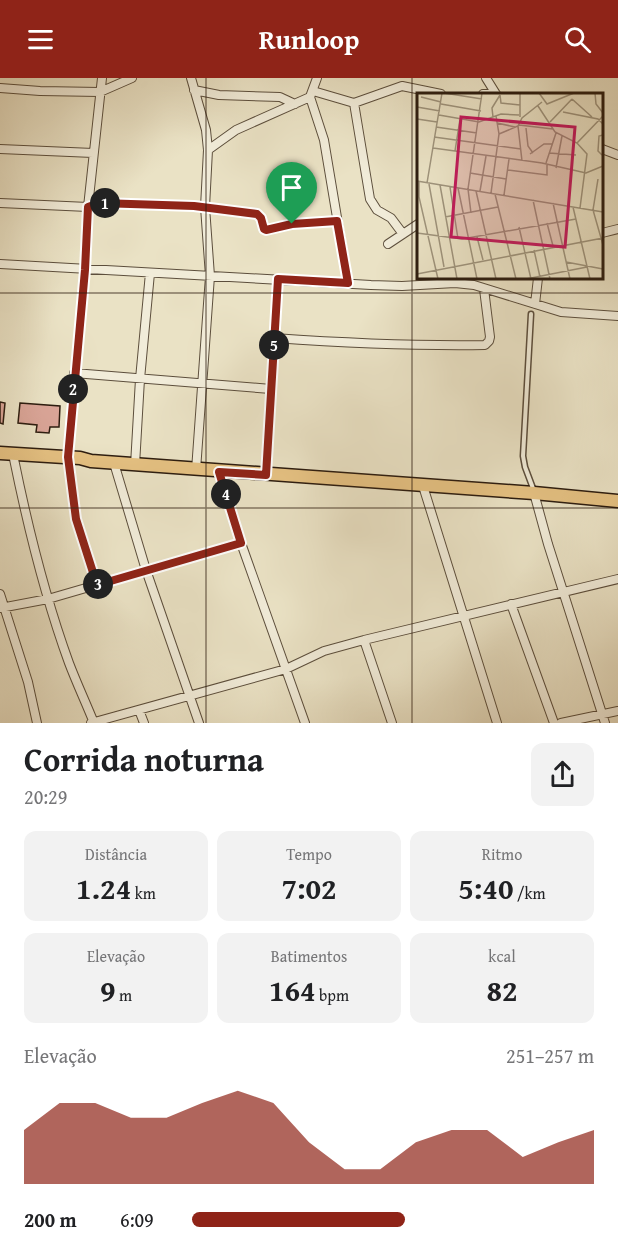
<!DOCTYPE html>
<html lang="pt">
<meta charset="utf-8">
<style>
:root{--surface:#fff;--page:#f2f2f2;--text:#202124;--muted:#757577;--accent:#8f2418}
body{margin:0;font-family:"Gentium Book Plus",serif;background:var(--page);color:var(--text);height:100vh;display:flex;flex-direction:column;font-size:22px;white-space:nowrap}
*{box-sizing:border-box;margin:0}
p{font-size:20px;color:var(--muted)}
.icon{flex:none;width:33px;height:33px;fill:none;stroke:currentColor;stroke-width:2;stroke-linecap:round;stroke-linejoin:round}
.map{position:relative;height:645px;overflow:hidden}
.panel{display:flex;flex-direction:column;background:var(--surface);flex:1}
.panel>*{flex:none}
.pin{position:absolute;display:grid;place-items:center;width:51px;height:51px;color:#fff;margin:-62px -26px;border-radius:50% 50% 50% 0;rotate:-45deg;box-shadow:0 0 6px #0007}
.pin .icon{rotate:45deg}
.km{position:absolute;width:30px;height:30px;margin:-15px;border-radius:50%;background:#222;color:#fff;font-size:16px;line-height:30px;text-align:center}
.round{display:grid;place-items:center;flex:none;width:63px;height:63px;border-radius:12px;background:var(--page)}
.head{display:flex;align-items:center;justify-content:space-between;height:102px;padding:0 24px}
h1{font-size:33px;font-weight:700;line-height:45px}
.stats{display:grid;grid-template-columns:repeat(3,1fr);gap:9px;height:102px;padding:6px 24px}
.stats div{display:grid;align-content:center;border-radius:12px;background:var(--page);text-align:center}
.stats b{font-size:30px;font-weight:700}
.stats small{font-size:16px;font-weight:400}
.stats p{font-size:16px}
.chart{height:168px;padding:12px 24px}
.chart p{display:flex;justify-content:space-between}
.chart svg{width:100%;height:108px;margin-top:6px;fill:var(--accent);opacity:.7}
ul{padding:0 24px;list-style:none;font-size:20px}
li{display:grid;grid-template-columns:96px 72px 1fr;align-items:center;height:45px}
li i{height:15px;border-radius:8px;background:var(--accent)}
header{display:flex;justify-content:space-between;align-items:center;height:78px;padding:0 24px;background:var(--accent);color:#fff;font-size:27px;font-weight:700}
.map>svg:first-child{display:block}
.building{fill:#daa598;stroke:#2c1c0f;stroke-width:1.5}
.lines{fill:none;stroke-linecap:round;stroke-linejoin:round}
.service-casing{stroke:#5c4e3c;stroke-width:7}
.minor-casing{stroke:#5c4e3c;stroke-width:10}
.primary-casing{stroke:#2c1c0f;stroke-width:15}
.service{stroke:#f1ecd9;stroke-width:4}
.minor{stroke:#f1ecd9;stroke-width:8}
.primary{stroke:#e5c182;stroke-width:12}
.route-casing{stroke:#fff;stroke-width:12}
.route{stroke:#8f2418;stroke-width:8}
.grid{fill:none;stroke:#2c1c0f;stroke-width:1.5;stroke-opacity:0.55}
.inset-road{fill:none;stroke:#9e937c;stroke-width:1.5}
.view{fill:#c2185b;fill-opacity:0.15;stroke:#c2185b;stroke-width:3}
.inset-edge{fill:none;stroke:#2c1c0f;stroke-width:3}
</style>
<header><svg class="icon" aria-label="menu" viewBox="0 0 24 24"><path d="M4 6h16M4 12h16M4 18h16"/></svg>Runloop<svg class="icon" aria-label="search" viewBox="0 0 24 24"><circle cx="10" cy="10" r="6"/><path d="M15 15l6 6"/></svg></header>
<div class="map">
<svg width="618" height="645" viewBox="0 0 618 645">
<rect width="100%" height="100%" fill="#eae2c5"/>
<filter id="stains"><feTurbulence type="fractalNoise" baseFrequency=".00333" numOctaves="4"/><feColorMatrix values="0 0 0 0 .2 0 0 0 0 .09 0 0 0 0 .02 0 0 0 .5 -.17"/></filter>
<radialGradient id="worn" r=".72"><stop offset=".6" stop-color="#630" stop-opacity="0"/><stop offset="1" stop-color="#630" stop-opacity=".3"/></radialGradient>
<path class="building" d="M0 324 5 325 3 346 0 345Z
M20 325 60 328 59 349H50L49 355 36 354 37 347 18 345Z"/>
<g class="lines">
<defs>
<path id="service" d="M531 236 523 378 525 389 534 413"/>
<path id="minor" d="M191 0 206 52 208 72 205 129 210 198 196 392
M486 0 496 16
M0 10 40 13 100 14 132 0
M194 12 219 17 280 19 295 26
M313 13 354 25 402 8 441 16
M483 16H496
M310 19 324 62 348 205
M354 25 370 121 377 132 391 140 403 156
M0 71 93 75
M602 71 618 77
M208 72 236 52 310 19 317 0
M0 125 88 129 99 125 194 128 257 136 261 140 264 151 266 152 292 146 337 143
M602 155 618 151
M388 166 418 146
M0 186 371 207 402 208 455 205 474 207 561 234 618 238
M535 226 538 200
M274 260C345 265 415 268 485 267L489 263 490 259 484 211
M74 295 271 311
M14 381C28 450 45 519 69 585 77 606 86 625 94 645
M114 385 146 492 199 645
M135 387 140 301 150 195
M219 394 241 465 305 645
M266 397 278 201
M423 408 497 645
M534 415 548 466 605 645
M97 507 76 441 68 379 85 192 88 129 102 0
M0 516 28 604 37 645
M511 526 554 645
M0 530 48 521 241 465
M364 562 392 645
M139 632 144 645
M91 645 286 591 324 573 364 562 618 501
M561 645 618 633"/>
<path id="primary" d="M0 375 80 380 91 383 534 415 618 423"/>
</defs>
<use href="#service" class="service-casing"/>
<use href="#minor" class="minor-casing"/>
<use href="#primary" class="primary-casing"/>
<use href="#service" class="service"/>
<use href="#minor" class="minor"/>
<use href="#primary" class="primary"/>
</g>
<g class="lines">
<defs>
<path id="route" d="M99 125 194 128 257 136 261 140 264 151 266 152 292 146 337 143 348 205 278 201 266 397 219 394 241 465 97 507 76 441 68 379 85 192 88 129Z"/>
</defs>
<use href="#route" class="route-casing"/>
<use href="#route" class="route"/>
</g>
<path class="grid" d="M206 0V645M412 0V645M0 215H618M0 430H618"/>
<g transform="translate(417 15)">
<rect width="186" height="186" fill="#eae2c5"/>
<path class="inset-road" d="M27 0 65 6M122 0 130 11 157 0M178 0 179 11 186 20M83 2 84 10 103 12M4 4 24 9M155 6 175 24M24 11 64 18M121 13 138 39 160 50 170 61 163 115M0 14 23 18M146 19 181 26 186 31M22 22 62 29 84 21 102 22M76 24 75 15 83 2M103 24V0M0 26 20 29M133 29 155 6M80 30 98 34M102 32 136 36M101 33 105 68M19 34 60 40M109 35 111 53 116 60M82 41 101 33 105 25 125 9M17 44 104 56M160 50 186 23M16 55 125 70 169 80 186 73M38 58 43 26M132 60 159 62M113 61 127 51H135M185 62 181 58 182 43 186 42M129 70 139 40M139 75 145 43M91 77 130 82V71M53 80 89 86M181 86 176 117 186 152M0 88 186 119M2 89V104L21 186M10 90 25 0M12 91 27 174M23 92 40 186M33 94 41 146M41 95 60 186M59 98 79 186M63 98 69 63M74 100 82 41 79 23M78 101 99 186M87 102 92 66M116 107 133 186M136 110 153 186M156 114 173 186M54 120 51 96 65 0M28 124 81 114M130 130 136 153M102 134 114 186M0 140 45 146 159 126M60 144 66 167M117 157 123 184M149 169 186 176M0 181 186 145M109 186 170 174"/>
<path class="view" d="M44 24 158 34 148 154 34 144Z"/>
<rect width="186" height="186" class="inset-edge"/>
</g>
<rect width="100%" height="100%" filter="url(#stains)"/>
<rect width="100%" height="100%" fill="url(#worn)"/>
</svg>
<div class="pin" style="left:292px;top:146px;background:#1e9e55"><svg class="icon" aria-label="arrive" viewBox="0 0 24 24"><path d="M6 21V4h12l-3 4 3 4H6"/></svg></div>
<b class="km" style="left:105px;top:125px">1</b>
<b class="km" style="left:73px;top:311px">2</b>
<b class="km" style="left:98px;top:506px">3</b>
<b class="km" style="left:226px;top:416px">4</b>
<b class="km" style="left:274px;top:267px">5</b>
</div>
<section class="panel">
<div class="head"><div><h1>Corrida noturna</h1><p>20:29</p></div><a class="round"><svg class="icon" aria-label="share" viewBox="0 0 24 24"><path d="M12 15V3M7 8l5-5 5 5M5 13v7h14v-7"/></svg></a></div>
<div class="stats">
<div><p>Distância</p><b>1.24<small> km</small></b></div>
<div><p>Tempo</p><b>7:02</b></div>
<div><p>Ritmo</p><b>5:40<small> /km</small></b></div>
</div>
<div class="stats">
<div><p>Elevação</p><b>9<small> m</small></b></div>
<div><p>Batimentos</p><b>164<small> bpm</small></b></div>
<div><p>kcal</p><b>82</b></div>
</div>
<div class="chart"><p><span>Elevação</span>251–257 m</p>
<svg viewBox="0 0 160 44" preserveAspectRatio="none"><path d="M0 44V22L10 11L20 11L30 17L40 17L50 11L60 6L70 11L80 27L90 38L100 38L110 27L120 22L130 22L140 33L150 27L160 22V44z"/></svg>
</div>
<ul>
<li><b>200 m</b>6:09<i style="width:53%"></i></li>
</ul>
</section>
